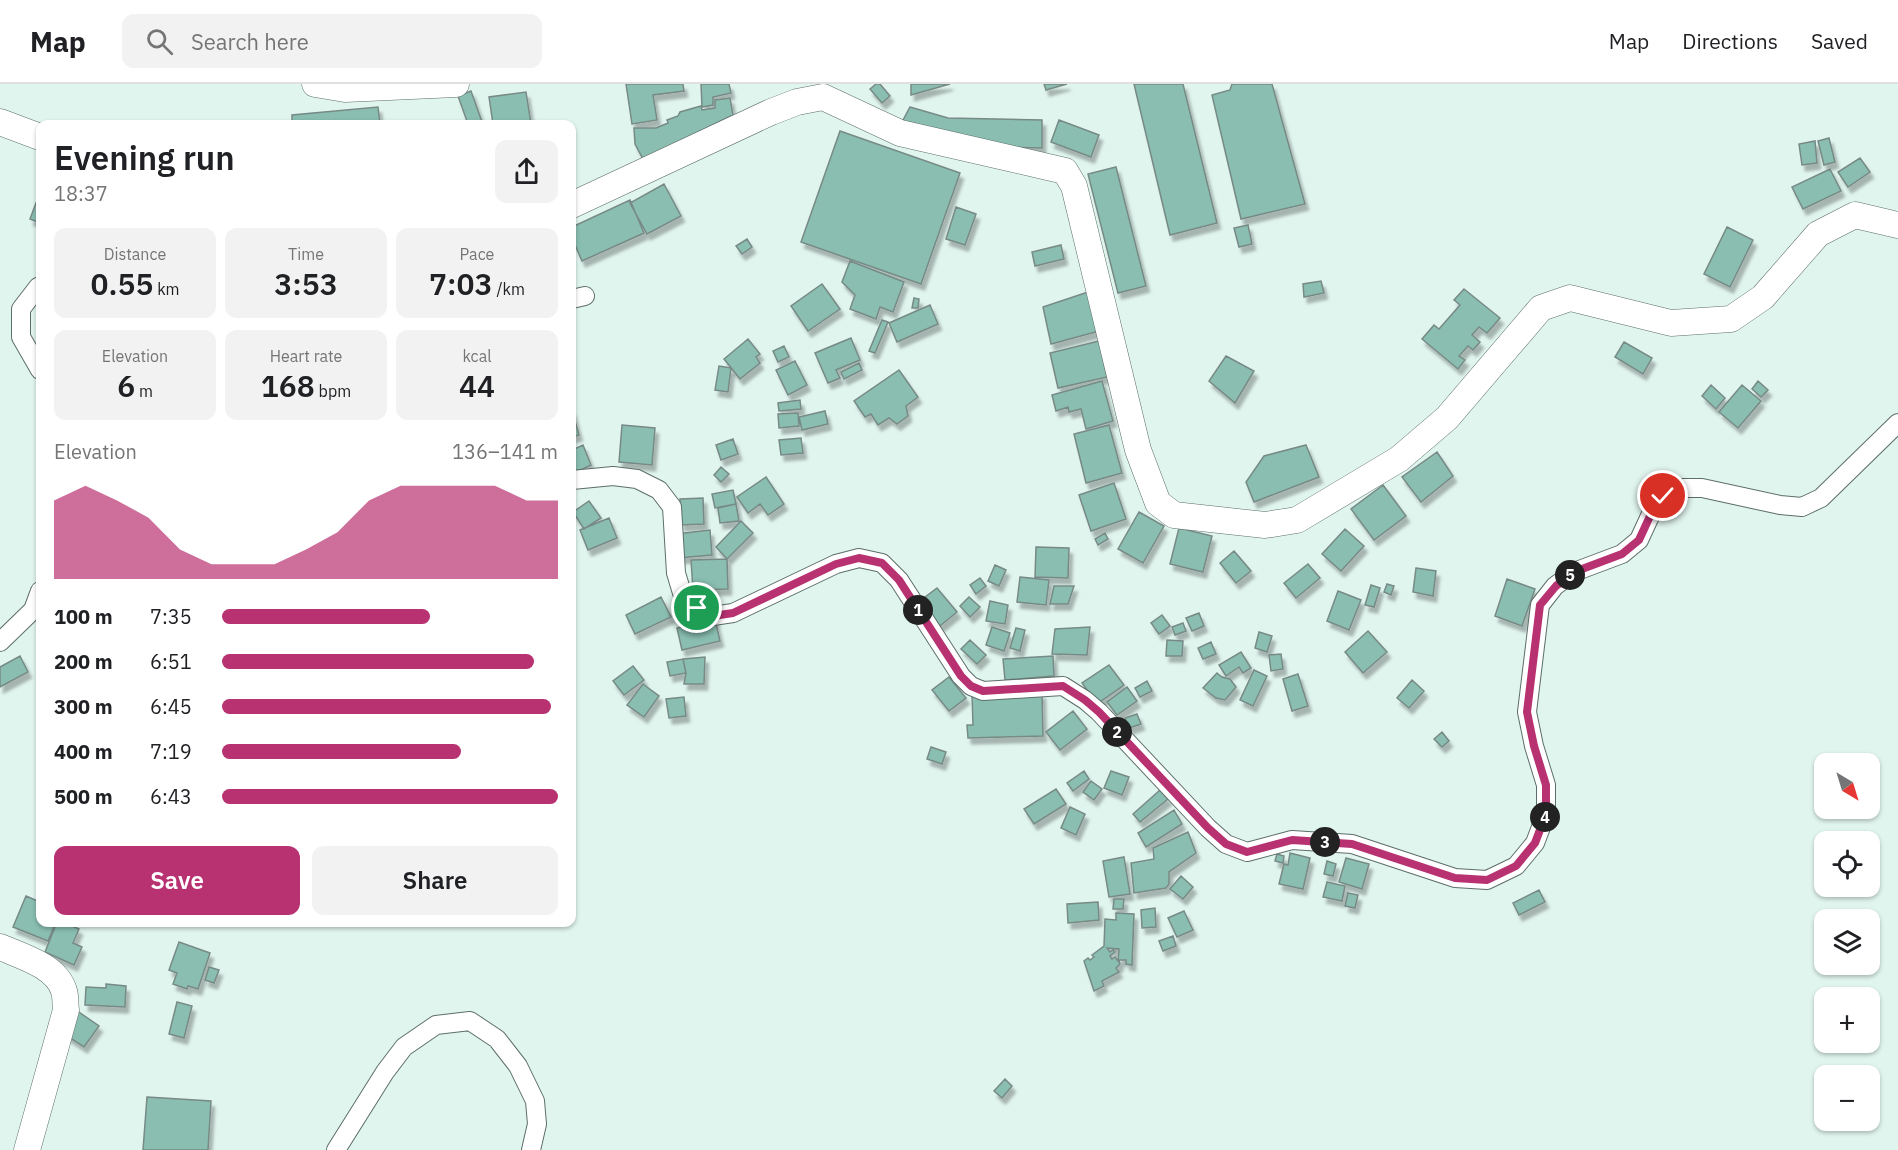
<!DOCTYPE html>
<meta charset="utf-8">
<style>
:root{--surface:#fff;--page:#f2f2f2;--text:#202124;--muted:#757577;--line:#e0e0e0;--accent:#b83171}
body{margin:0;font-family:"IBM Plex Sans",sans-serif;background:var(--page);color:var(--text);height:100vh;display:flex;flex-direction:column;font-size:22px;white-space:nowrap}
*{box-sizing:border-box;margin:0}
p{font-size:20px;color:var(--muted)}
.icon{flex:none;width:33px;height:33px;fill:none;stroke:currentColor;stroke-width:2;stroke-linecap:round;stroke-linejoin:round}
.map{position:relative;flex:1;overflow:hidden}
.drawer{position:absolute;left:36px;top:36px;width:540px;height:807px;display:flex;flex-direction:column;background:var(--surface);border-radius:12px;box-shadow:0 2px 4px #0004}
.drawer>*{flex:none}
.needle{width:39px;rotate:142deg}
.tools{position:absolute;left:1814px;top:669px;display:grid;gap:12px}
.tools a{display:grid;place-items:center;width:66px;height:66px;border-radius:12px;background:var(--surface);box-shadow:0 2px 4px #0004;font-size:30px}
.pin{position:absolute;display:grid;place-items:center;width:51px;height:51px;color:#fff;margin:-26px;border:3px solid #fff;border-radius:50%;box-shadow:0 2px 6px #0007}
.km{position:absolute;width:30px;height:30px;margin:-15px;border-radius:50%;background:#222;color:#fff;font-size:16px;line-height:30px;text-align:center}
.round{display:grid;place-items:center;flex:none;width:63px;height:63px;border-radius:12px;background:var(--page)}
.headline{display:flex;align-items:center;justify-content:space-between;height:102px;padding:0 18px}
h1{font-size:33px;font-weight:600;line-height:45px}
.metrics{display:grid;grid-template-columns:repeat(3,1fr);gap:9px;height:102px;padding:6px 18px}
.metrics div{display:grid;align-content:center;border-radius:12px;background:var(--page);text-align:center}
.metrics b{font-size:30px;font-weight:600}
.metrics small{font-size:16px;font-weight:400}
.metrics p{font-size:16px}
.chart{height:168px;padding:12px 18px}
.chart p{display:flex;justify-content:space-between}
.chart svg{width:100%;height:108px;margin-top:6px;fill:var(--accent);opacity:.7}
.primary-button{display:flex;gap:12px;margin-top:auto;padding:12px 18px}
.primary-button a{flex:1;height:69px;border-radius:12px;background:var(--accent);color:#fff;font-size:24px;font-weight:600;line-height:69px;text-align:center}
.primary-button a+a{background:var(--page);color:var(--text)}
ul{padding:0 18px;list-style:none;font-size:20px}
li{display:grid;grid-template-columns:96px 72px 1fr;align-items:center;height:45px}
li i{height:15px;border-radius:8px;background:var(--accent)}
header{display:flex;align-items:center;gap:36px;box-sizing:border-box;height:84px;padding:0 30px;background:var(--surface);border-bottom:2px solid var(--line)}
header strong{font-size:28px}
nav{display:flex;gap:33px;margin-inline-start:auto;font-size:21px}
.search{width:420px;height:54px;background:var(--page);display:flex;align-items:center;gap:15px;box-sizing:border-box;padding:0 21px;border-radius:12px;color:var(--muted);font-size:22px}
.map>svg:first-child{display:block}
.building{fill:#89beb0;stroke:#788a85;stroke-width:1.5;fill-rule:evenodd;filter:url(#shadow)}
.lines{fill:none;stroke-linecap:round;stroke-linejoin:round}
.street-casing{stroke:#5c6e69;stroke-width:20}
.secondary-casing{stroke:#5c6e69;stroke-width:27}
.street{stroke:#fff;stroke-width:18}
.secondary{stroke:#fff;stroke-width:26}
.route-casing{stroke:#fff;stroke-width:12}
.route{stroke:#b83171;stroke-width:8}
</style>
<header>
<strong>Map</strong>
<div class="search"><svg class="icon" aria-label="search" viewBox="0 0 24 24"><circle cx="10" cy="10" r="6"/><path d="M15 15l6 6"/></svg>Search here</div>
<nav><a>Map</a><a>Directions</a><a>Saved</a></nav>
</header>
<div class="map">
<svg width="1898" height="1066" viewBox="0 0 1898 1066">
<defs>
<filter id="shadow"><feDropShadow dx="3.5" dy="6" stdDeviation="1.5" flood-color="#0004"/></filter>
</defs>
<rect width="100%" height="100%" fill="#e1f5ef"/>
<path class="building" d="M626 0H683L684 7 653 11 657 36 632 40Z
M701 0H729L731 9 713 13V21L702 23Z
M876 0H880L890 12 882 19 870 5Z
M911 0H950L911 11Z
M1044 0H1067L1046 6Z
M1134 0H1183L1217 139 1170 151Z
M1232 0H1272L1305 120 1241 135 1212 11 1230 6Z
M471 7 482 38 468 40 458 12Z
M526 8 531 40H493L489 13Z
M730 14 733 31 643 75 635 60 634 44H656L668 39 667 36 678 32 680 28 701 22 702 26 715 24V16Z
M378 23 380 40H292V31Z
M910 23 948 34 1042 36V64L989 63 901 40Z
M1059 36 1099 51 1091 73 1051 58Z
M840 47 960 89 921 200 801 158Z
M1829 54 1835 78 1824 81 1818 57Z
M1815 57 1817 79 1802 81 1799 60Z
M1860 74 1870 88 1848 103 1838 88Z
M1116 83 1146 202 1118 209 1088 90Z
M1830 85 1841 107 1803 125 1792 103Z
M664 100 681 132 647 150 630 119Z
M630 116 644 149 582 177 572 154V143Z
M36 119 40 120V139L30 135Z
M956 123 976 130 965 161 946 155Z
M1248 141 1252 160 1239 163 1234 144Z
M1727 143 1753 156 1730 203 1704 190Z
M747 155 752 163 742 170 736 162Z
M1061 161 1064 175 1035 182 1032 168Z
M850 177 904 198 893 228 880 223 876 235 850 225 855 211 842 198Z
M1321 197 1324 209 1304 213 1303 200Z
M822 200 840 225 808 247 791 222Z
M1464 205 1500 234 1487 249 1479 243 1472 251 1480 258 1473 266 1468 262 1459 272 1465 276 1458 285 1422 255 1434 241 1439 245 1460 221 1454 216Z
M1094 206 1103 246 1051 260 1043 223Z
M914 214 919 215 918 224H912Z
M930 221 938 240 897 258 889 239Z
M882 236 888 238 875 269 869 267Z
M851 254 860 276 836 286 840 294 828 299 815 269Z
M748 255 760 270 756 273 760 279 740 295 724 275Z
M1099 257 1107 293 1058 304 1050 269Z
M1624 258 1652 274 1643 290 1615 273Z
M784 262 789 273 778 278 773 267Z
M1226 272 1254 287 1235 319 1209 297Z
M795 277 807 301 788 311 776 286Z
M859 279 862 286 844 295 841 288Z
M719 282 731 284 728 308 715 306Z
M899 286 918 313 906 322 908 332 897 340 889 334 878 341 871 330 865 333 854 317Z
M1102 297 1113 337 1086 345 1081 325 1069 328 1068 323 1056 327 1052 311Z
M1758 297 1768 306 1761 313 1752 305Z
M1711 301 1725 314 1716 325 1702 312Z
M1742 301 1761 317 1738 344 1719 328Z
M800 316 801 325 779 327 778 319Z
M572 326 579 351 572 353Z
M825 327 828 340 802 346 799 333Z
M798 329 799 342 779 344 778 330Z
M622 341 655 344 652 381 619 378Z
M1109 341 1122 389 1086 399 1074 350Z
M801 354 803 369 781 371 779 356Z
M733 355 738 370 721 376 716 361Z
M583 361 591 381 572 390V366Z
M1306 361 1319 393 1254 418 1246 398 1264 372Z
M1437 368 1453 392 1421 418 1402 393Z
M721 383 729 390 721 398 714 391Z
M766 393 784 420 768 431 760 420 748 429 737 413Z
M1114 399 1126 435 1091 447 1079 411Z
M1383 401 1406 432 1374 456 1351 425Z
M733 406 736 420 715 424 712 410Z
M703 414 704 440 681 441 680 415Z
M589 417 601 434 584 445 573 428Z
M736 420 739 437 720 439 718 424Z
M1139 428 1164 442 1143 479 1118 465Z
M609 434 617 454 588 466 580 446Z
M741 437 753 449 727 475 716 463Z
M1179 444 1212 452 1203 488 1170 480Z
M1345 445 1364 462 1341 487 1322 470Z
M710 446 712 471 678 474 676 450Z
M1105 449 1108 455 1098 461 1095 455Z
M1036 463 1069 464 1068 494 1035 493Z
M1234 467 1251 487 1236 499 1220 479Z
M727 475 728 505 693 506 691 476Z
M1308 480 1320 494 1296 514 1284 499Z
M995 481 1006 486 999 502 988 497Z
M1416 484 1436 487 1433 512 1413 508Z
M1020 493 1049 496 1046 521 1017 518Z
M980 494 986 502 976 510 970 501Z
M1507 495 1535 505 1522 542 1495 532Z
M1387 500 1394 502 1391 511 1384 508Z
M1371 501 1380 504 1374 523 1365 521Z
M1054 502H1074L1068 520H1050Z
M937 504 957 528 940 542 920 517Z
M1338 507 1361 516 1349 546 1327 537Z
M661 513 671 533 635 550 626 531Z
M969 513 980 523 970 533 960 522Z
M990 517 1008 521 1005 540 986 537Z
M1199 529 1204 542 1192 547 1186 534Z
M1162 531 1170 542 1159 550 1151 539Z
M715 535 720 557 682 566 677 544Z
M1183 539 1186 547 1175 551 1172 543Z
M992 543 1010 549 1004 567 986 561Z
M1090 543 1087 571 1052 570 1055 545Z
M1016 544 1025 546 1020 567 1010 564Z
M1368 547 1387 568 1363 589 1345 568Z
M1259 548 1272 552 1267 568 1255 564Z
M970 556 986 571 977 580 961 565Z
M1167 556 1183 557 1182 572H1166Z
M1211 558 1216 570 1203 575 1198 564Z
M1241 568 1251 584 1243 589 1239 583 1226 592 1219 581Z
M1281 570 1283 585 1271 587 1269 571Z
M20 572 28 588 0 603V583Z
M1053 572 1054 592 1005 596 1003 575Z
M705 573 704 600H684L686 589 683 575Z
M683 575 686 589 670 592 667 578Z
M1109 581 1124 601 1097 620 1082 599Z
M633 582 644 596 624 611 613 597Z
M1254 586 1267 592 1253 622 1240 616Z
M1217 589 1222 593 1230 595 1236 603 1225 616 1216 614 1203 604Z
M1298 590 1308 622 1292 627 1283 595Z
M949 593 966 614 949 627 932 606Z
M1412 596 1424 607 1409 624 1397 614Z
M1147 597 1152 607 1140 613 1135 604Z
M643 600 659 612 644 633 627 621Z
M1127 603 1137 617 1117 631 1107 618Z
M1042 609 1043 652 968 654 967 641H973L972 611Z
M684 613 686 632 669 634 666 615Z
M1073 627 1087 645 1060 666 1046 648Z
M1137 630 1141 640 1129 644 1125 634Z
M1442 648 1449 657 1442 663 1434 655Z
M931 663 946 668 942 680 927 675Z
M1084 687 1089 695 1073 707 1067 699Z
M1111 687 1129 693 1122 711 1104 704Z
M1091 697 1102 705 1094 716 1083 708Z
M1056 705 1066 720 1034 740 1024 725Z
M1160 706 1168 715 1140 738 1133 730Z
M1070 723 1085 730 1076 751 1061 744Z
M1174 726 1182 740 1146 763 1138 749Z
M1188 748 1196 769 1169 788V800L1166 804 1134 809 1131 779 1154 775 1153 764Z
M1290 769 1310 774 1303 805 1279 800 1284 780 1288 781Z
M1277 770 1284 772 1283 779 1275 777Z
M1124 773 1130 810 1109 813 1103 777Z
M1346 774 1369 780 1362 805 1339 798Z
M1327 777 1336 780 1333 792 1324 790Z
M1181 792 1193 803 1183 815 1170 805Z
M1327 798 1345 802 1342 817 1323 813Z
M1539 806 1545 818 1519 831 1513 819Z
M1348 809 1358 811 1355 824 1345 822Z
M26 812 40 818V838H56L48 857 13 843Z
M1114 815H1124L1123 825H1113Z
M1098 818 1099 836 1068 839 1067 820Z
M1155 824 1156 843 1142 844 1141 826Z
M1184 827 1193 846 1177 853 1168 834Z
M1116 829 1134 830 1132 881 1126 880V876H1119L1120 880 1116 884 1119 888 1102 897 1104 902 1094 907 1084 877 1088 874 1090 876 1094 873 1092 871 1104 862 1105 835 1116 836ZM1107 864 1119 865 1118 877 1115 873 1112 875 1110 872 1115 868 1113 866 1110 868Z
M57 838H63L79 845 73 859 82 863 74 881 45 868Z
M1173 852 1176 862 1163 867 1159 857Z
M179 858 210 869 198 905 188 902 187 905 173 900 177 889 169 886Z
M209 883 219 886 214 899 205 896Z
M106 900 126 902 125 923 85 921 86 903 106 904Z
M177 918 192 922 184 954 169 950Z
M76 926 99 942 84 963 61 948Z
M1005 995 1012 1002 1002 1014 994 1007Z
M147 1013 211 1017 208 1066H143Z"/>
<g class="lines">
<defs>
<path id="street" d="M40 202 38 203 21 225V253L40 286
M572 215 585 212
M572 396 613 392 637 395 659 406 672 423 676 489 682 509 697 524 713 532 733 529 836 480 859 474 882 479 899 496 961 592 971 602 983 607 1063 602 1085 616 1099 628 1208 744 1226 760 1247 768 1292 756 1352 760 1455 794 1487 796 1516 782 1535 759 1546 730V701L1534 662 1527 628 1540 521 1555 502 1574 488 1622 470 1639 456 1651 430 1663 413 1683 404H1702L1780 421 1802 423 1821 414 1898 339
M0 558 33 526 40 507
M336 1066 385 988 404 963 436 941 470 937 497 955 518 982 535 1017 537 1040 531 1066"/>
<path id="secondary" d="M315 0 345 5 456 0
M0 38 40 53
M572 121 771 28 797 18 823 13 900 49 1065 87 1074 102 1138 366 1158 419 1174 431 1265 441 1297 436 1399 375 1447 334 1541 224 1570 214 1671 239 1731 235 1763 213 1818 150 1855 131 1898 141
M0 863C21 872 57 882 64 907 66 913 65 920 66 926L27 1066"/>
</defs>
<use href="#street" class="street-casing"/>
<use href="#secondary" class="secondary-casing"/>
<use href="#street" class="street"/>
<use href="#secondary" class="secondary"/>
</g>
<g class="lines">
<defs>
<path id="route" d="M697 524 713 532 733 529 836 480 859 474 882 479 899 496 961 592 971 602 983 607 1063 602 1085 616 1099 628 1208 744 1226 760 1247 768 1292 756 1352 760 1455 794 1487 796 1516 782 1535 759 1546 730V701L1534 662 1527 628 1540 521 1556 502 1574 488 1622 470 1639 456 1651 430 1663 412"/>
</defs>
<use href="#route" class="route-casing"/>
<use href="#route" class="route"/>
</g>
</svg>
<div class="tools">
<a><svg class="needle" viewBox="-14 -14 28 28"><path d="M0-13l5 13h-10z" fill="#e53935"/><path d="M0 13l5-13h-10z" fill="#757577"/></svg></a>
<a><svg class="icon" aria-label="locate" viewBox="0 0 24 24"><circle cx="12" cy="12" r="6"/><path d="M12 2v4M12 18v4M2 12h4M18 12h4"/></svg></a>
<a><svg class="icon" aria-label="layers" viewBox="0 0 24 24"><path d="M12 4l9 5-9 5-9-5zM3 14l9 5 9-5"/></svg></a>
<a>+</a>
<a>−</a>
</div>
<div class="pin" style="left:697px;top:524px;background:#1e9e55"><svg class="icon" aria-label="arrive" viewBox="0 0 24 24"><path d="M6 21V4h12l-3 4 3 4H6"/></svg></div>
<div class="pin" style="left:1663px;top:412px;background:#d93025"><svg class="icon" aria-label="check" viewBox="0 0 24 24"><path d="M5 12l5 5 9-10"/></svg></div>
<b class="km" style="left:918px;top:526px">1</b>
<b class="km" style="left:1117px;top:648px">2</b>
<b class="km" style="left:1325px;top:758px">3</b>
<b class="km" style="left:1545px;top:733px">4</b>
<b class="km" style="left:1570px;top:491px">5</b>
<section class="drawer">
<div class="headline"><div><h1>Evening run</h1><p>18:37</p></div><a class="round"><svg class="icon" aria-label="share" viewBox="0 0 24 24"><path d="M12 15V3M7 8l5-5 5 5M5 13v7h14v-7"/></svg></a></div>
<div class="metrics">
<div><p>Distance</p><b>0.55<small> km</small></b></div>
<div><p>Time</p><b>3:53</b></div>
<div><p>Pace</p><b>7:03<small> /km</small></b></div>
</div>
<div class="metrics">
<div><p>Elevation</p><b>6<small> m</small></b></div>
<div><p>Heart rate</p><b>168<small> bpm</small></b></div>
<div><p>kcal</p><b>44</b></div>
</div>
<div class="chart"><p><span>Elevation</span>136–141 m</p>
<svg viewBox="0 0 160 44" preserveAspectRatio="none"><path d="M0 44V12L10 6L20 12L30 19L40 32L50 38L60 38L70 38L80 32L90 25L100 12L110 6L120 6L130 6L140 6L150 12L160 12V44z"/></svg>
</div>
<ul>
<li><b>100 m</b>7:35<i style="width:62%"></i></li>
<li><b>200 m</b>6:51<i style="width:93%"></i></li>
<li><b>300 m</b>6:45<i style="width:98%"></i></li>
<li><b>400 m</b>7:19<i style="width:71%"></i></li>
<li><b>500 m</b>6:43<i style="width:100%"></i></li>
</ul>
<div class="primary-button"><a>Save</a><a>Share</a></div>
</section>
</div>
